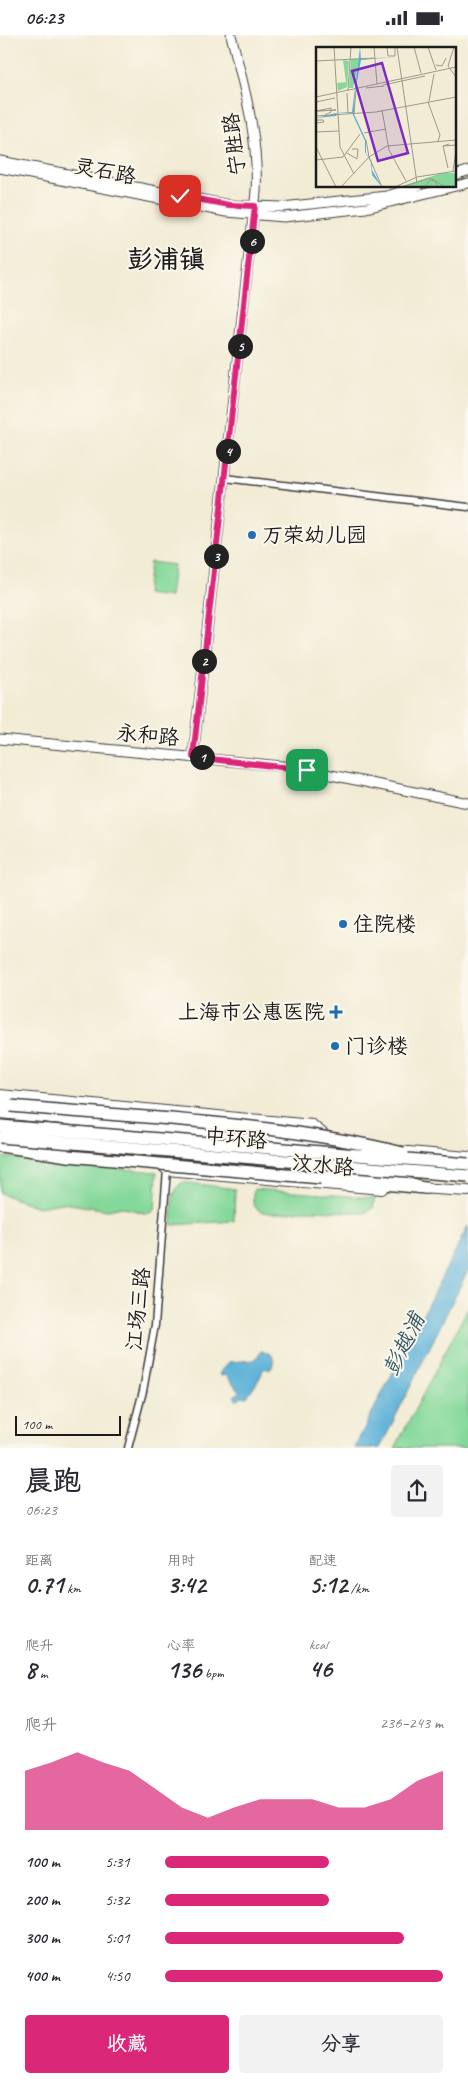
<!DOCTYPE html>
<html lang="zh">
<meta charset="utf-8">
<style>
:root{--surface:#fff;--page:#f2f2f3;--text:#2b2b33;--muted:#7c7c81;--accent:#db2777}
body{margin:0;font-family:Caveat,"LXGW WenKai TC",sans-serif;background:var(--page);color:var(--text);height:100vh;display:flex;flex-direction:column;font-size:19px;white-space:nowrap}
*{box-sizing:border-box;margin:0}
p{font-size:16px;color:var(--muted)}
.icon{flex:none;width:28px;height:28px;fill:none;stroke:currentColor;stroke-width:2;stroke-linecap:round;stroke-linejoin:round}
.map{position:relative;height:1413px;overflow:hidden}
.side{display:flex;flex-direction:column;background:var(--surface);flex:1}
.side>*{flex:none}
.scale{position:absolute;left:15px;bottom:12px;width:106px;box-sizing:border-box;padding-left:5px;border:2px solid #1c1c1c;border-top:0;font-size:14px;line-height:18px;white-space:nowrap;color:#1c1c1c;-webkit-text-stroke:4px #fbf7ec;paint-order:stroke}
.pin{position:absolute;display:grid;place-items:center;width:42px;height:42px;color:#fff;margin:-21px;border-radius:10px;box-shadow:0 2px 8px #0006}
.km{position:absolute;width:25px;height:25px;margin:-12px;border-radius:50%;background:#222;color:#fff;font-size:14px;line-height:25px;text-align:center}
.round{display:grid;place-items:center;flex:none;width:52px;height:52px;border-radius:5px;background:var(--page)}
.headline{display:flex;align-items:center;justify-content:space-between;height:85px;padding:0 25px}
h1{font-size:28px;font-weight:700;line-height:38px}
.figures{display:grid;grid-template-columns:repeat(3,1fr);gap:8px;height:85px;padding:5px 25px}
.figures div{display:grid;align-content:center}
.figures b{font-size:25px;font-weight:700}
.figures small{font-size:14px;font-weight:400}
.figures p{font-size:14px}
.chart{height:140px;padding:10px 25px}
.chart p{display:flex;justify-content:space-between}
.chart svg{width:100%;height:90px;margin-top:5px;fill:var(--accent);opacity:.7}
.action{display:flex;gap:10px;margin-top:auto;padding:10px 25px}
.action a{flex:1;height:58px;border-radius:5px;background:var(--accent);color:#fff;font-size:20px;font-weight:700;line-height:58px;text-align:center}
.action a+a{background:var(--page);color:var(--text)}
ul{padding:0 25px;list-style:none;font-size:16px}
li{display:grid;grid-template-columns:80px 60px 1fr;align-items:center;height:38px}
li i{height:12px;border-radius:6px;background:var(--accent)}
.status{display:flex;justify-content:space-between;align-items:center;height:35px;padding:0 25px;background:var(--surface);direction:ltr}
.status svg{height:14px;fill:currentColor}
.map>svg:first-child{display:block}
.green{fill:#84d89a;stroke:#507a5b}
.water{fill:#5bb1d8;stroke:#3c667a}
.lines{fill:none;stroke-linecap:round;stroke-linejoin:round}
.street-casing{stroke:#3c3b38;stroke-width:9}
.secondary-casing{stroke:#3c3b38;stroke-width:11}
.primary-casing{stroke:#3c3b38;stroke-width:12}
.highway-casing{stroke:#3c3b38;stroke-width:14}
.street{stroke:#fff;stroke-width:6}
.secondary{stroke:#fff;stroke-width:9}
.primary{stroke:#fff;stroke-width:10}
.highway{stroke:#fff;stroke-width:11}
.highway-bridge-casing{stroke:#3c3b38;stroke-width:14;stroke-linecap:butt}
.highway-bridge{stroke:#fff;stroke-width:11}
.route-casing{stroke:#fff;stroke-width:10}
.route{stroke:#db2777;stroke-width:6}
.poi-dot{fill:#1f6fb2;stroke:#fbf7ec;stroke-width:2}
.labels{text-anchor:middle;stroke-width:4;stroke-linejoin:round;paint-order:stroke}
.street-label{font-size:21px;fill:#1c1c1c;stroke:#fbf7ec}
.poi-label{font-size:21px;fill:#1c1c1c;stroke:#fbf7ec;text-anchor:start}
.water-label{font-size:22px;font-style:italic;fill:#355867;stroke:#fbf7ec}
.district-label{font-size:26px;font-weight:bold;fill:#1c1c1c;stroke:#fbf7ec}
.inset-road{fill:none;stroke:#9c998b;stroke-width:1}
.view{fill:#7b2cbf;fill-opacity:0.15;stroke:#7b2cbf;stroke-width:2.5}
.inset-edge{fill:none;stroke:#1c1c1c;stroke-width:2.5}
</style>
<div class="status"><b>06:23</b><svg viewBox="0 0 49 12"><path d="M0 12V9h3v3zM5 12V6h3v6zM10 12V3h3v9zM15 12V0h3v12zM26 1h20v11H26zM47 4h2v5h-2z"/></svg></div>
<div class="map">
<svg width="468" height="1413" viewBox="0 0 468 1413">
<rect width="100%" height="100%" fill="#fbf7ec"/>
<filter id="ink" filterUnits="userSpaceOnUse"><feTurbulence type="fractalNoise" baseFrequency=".02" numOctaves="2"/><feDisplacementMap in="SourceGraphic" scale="10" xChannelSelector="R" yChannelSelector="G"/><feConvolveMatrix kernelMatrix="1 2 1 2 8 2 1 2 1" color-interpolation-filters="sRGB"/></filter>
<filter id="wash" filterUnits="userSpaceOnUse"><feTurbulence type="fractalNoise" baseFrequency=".0096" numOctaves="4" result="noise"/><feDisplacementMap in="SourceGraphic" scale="20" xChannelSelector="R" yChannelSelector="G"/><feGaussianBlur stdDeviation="1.12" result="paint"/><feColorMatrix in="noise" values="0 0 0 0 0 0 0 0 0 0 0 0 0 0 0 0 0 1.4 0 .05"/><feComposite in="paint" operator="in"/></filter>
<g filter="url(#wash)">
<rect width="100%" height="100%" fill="#f2ecd5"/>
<path class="green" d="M150 527 174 530 170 562 146 559Z
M0 1122 157 1137 155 1175 147 1179 122 1172 108 1175 63 1168 38 1172 0 1158Z
M183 1147 235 1154 234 1186 172 1190C173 1175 169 1156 183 1147Z
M254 1154 375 1163 373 1173 365 1178C347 1178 328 1175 310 1175 296 1174 268 1184 256 1173 251 1168 253 1161 254 1154Z
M468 1273V1413H395Z"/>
<path class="water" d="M468 1191V1235L380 1413H354Z
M261 1316 271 1319C274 1324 274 1327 271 1333L263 1334C262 1343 252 1352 247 1362L242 1361 237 1366 234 1361 240 1357 226 1340 221 1341 220 1337 229 1327 255 1325Z"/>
</g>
<g filter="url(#ink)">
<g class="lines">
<defs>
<path id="street" d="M225 443 468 472
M128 1413 143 1356 155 1290 167 1135"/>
<path id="secondary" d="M0 126 229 170 282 172 387 161 418 151
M0 133 226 177 284 182 366 173 468 148
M454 140 468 136
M0 704 292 732 468 768
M193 722 256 157C259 103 244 52 231 0"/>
<path id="primary" d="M0 1060 312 1090 328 1103
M0 1078 352 1112
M33 1110 155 1123 167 1135 382 1154
M397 1116 468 1122
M213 1128 398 1143 417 1150
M419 1153 468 1156"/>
<path id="highway" d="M0 1070 11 1071
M0 1111 68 1121
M321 1143 426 1153"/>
</defs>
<use href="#street" class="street-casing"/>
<use href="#secondary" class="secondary-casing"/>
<use href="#primary" class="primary-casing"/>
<use href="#highway" class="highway-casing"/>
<use href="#street" class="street"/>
<use href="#secondary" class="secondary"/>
<use href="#primary" class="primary"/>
<use href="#highway" class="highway"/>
<defs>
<path id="highway-bridge" d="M11 1071C142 1083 276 1087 403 1118
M0 1091 468 1129
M0 1102 468 1141
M68 1121 321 1143"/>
</defs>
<use href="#highway-bridge" class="highway-bridge-casing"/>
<use href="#highway-bridge" class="highway-bridge"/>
</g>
</g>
<g class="lines" filter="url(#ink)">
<defs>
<path id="route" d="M180 161 229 170 255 171 193 722 307 735"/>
</defs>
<use href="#route" class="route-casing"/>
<use href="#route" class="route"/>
</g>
<g class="poi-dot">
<circle cx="252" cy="500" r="5"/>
<circle cx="343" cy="889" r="5"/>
<path d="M333.5 969.5h5v5h5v5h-5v5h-5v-5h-5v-5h5z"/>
<circle cx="335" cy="1011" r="5"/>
</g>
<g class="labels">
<g class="street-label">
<text transform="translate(234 109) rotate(-97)" y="7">宁胜路</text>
<text transform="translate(105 136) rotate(11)" y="7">灵石路</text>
<text transform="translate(148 700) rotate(5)" y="7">永和路</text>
<text transform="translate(236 1103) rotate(5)" y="7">中环路</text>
<text transform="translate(323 1130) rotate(5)" y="7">汶水路</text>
<text transform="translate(138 1274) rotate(-84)" y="7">江场三路</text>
</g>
<g class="poi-label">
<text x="262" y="507">万荣幼儿园</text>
<text x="353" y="896">住院楼</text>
<text x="325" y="984" text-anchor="end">上海市公惠医院</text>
<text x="345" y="1018">门诊楼</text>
</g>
<g class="water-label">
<text transform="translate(403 1309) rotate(-64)" y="8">彭越浦</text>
</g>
<g class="district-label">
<text x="166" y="233">彭浦镇</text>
</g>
</g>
<g transform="translate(316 12)">
<rect width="140" height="140" fill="#f2ecd5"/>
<path d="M35 12H43L37 41H33ZM27 13 33 14 31 40 22 44 21 36 30 35ZM126 126H140V140H83Z" fill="#84d89a"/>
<path d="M44 0 45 12 79 10 45 13 39 45 38 67 50 93V106L56 115V123L66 140 56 128 55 115 49 105V94L36 66H21L20 69 0 71 20 66 36 65Z" fill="#5bb1d8"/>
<path class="inset-road" d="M18 0 24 100 38 127M58 0 61 37M71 0 72 9H79V0M81 0 101 136M98 0 105 26M112 0 120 23M138 0 132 19 140 30M0 14 58 11M120 18 126 19 130 11M67 38 109 29M50 41 68 39M32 43 35 0M31 46 32 66M0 50 140 20M113 54 118 27M0 55 19 51M112 55 124 88 122 94M66 63 73 103 90 134M0 64 20 63 1 64M0 64 15 61V65L9 68M38 66 40 43M0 69 60 65 140 50M0 73H7L8 75 0 76M0 85 23 84M48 86 70 82M50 93 53 110M133 97 127 99 140 98M127 99 132 121M0 100 20 140M31 106 41 112 42 102H36M53 110 66 140M0 113 27 110 44 87M137 124 140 104M25 140 53 110 71 99 140 93M79 140 101 130 140 124M86 140 114 131 128 139M109 140 114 133 119 134 122 140"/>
<path class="view" d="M66 16 92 106 62 114 36 24Z"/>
<rect width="140" height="140" class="inset-edge"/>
</g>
</svg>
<div class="scale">100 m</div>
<div class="pin" style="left:307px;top:735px;background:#1e9e55"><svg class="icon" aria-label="arrive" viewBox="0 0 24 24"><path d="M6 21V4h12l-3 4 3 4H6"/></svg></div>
<div class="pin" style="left:180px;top:161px;background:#d93025"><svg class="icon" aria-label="check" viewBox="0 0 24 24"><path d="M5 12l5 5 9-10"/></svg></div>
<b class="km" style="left:202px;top:722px">1</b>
<b class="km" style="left:204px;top:626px">2</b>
<b class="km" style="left:216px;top:521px">3</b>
<b class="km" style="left:228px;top:416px">4</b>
<b class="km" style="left:240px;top:311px">5</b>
<b class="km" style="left:252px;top:206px">6</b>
</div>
<section class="side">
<div class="headline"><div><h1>晨跑</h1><p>06:23</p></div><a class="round"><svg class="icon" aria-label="share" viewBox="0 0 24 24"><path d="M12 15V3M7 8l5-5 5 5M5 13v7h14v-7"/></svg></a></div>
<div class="figures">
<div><p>距离</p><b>0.71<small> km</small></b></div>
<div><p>用时</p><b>3:42</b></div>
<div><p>配速</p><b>5:12<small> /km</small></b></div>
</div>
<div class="figures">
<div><p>爬升</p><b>8<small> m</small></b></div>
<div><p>心率</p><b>136<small> bpm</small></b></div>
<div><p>kcal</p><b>46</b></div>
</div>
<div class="chart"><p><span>爬升</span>236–243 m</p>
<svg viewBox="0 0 160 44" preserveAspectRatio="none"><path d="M0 44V15L10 11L20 6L30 11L40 15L50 24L60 33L70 38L80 33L90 29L100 29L110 29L120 33L130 33L140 29L150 20L160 15V44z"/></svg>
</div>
<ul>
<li><b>100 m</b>5:31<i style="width:59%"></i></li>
<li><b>200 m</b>5:32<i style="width:59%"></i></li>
<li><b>300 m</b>5:01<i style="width:86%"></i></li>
<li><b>400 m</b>4:50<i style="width:100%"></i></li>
</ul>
<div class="action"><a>收藏</a><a>分享</a></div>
</section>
